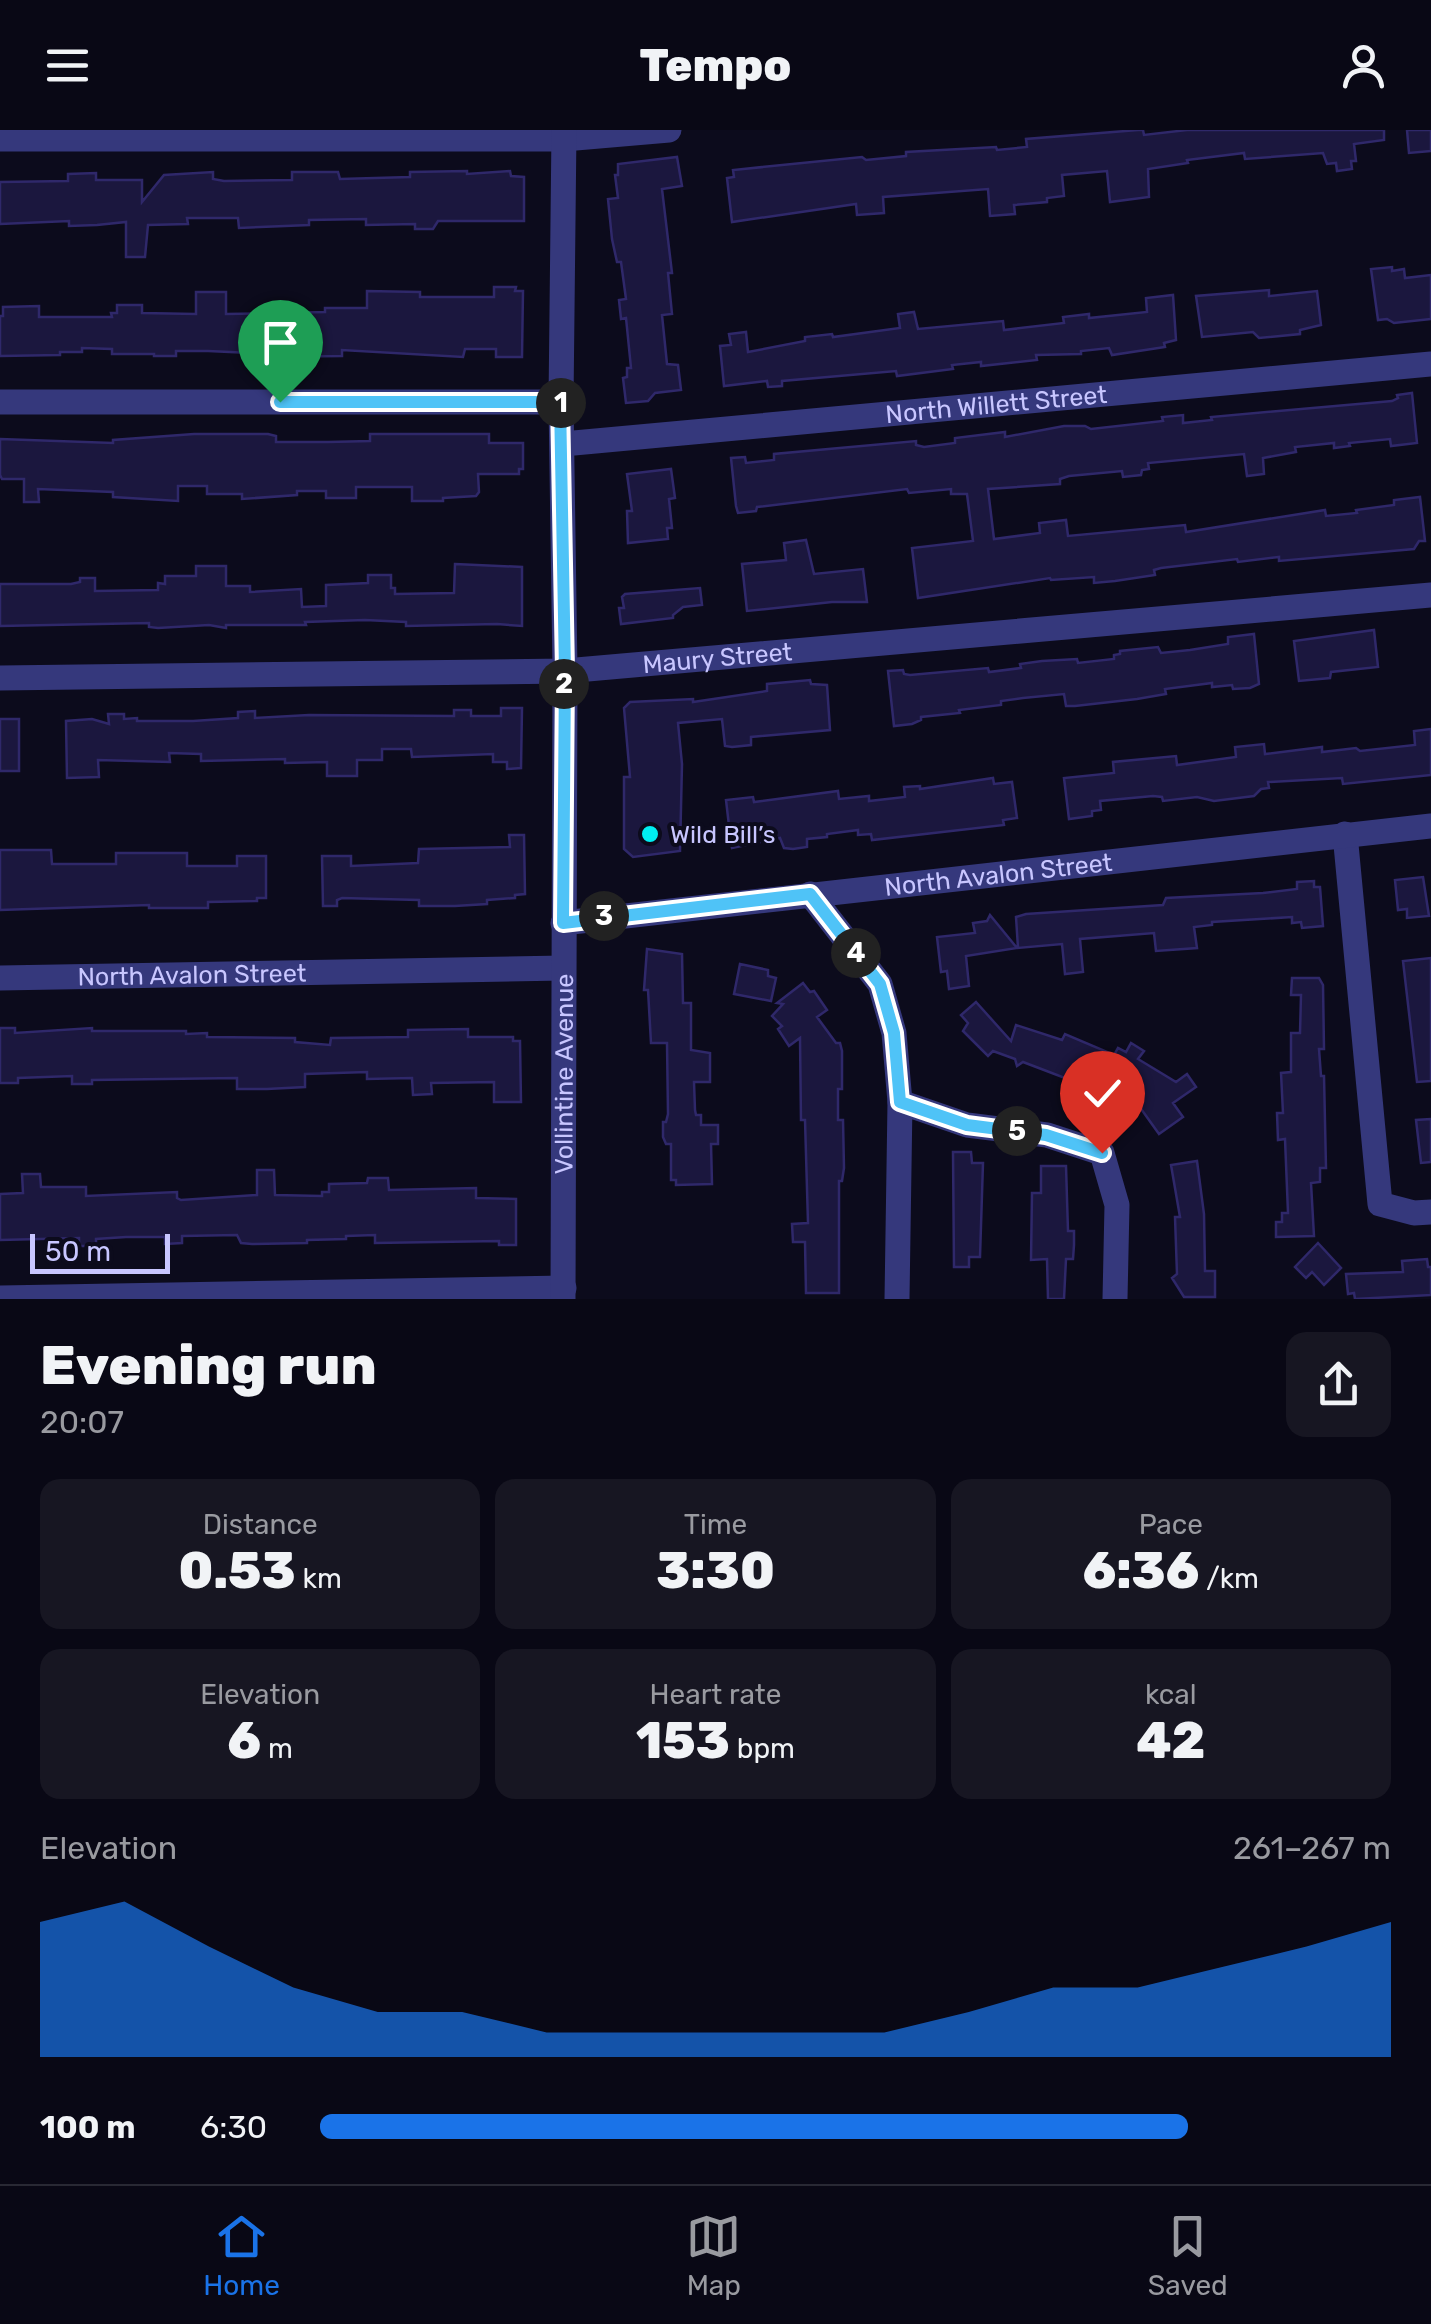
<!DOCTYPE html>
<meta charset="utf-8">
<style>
:root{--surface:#090815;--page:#171622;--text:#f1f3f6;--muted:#999aa0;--line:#292934;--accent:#1a73e8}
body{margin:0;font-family:Rubik,sans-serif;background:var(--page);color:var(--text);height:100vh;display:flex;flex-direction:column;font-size:38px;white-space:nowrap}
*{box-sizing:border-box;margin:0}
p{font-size:32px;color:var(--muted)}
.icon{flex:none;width:55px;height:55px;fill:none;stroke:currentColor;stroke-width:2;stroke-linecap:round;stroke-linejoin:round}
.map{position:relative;height:1169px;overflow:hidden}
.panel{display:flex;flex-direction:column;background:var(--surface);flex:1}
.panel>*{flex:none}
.scale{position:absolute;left:30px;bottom:25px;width:140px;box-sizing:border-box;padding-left:10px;border:5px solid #c8c6ff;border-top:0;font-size:28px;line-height:35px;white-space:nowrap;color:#c8c6ff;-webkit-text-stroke:8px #0c0b1c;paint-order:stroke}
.pin{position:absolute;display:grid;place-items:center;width:85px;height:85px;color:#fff;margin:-102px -42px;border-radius:50% 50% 50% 0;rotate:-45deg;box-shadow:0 0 10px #0007}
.pin .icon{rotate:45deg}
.km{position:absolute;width:50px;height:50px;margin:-25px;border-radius:50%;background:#222;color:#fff;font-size:28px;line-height:50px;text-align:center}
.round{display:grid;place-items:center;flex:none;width:105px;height:105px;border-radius:20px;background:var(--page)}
.overview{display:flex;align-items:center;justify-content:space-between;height:170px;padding:0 40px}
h1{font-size:55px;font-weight:800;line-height:75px}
.stats{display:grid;grid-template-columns:repeat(3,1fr);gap:15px;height:170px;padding:10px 40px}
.stats div{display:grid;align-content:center;border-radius:20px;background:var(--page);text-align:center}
.stats b{font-size:50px;font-weight:800}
.stats small{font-size:28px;font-weight:400}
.stats p{font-size:28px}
.chart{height:280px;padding:20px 40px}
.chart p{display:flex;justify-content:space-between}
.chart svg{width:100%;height:180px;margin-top:10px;fill:var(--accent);opacity:.7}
ul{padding:0 40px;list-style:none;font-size:32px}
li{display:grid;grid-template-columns:160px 120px 1fr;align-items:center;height:75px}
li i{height:25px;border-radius:12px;background:var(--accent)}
header{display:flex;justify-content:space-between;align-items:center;height:130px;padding:0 40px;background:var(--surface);font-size:45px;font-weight:800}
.menu{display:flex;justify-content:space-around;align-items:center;height:140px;border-top:2px solid var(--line);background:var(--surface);font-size:28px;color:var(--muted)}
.menu a{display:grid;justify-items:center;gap:5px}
.menu .current{color:var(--accent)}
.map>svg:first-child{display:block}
.building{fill:#1b173e;stroke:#2f286a;stroke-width:2.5}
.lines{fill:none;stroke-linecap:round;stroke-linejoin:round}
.minor{stroke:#35387c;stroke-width:25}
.route-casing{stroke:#fff;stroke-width:20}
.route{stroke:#4fc3f7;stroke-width:12}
.poi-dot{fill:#00eef1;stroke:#0c0b1c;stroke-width:4}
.labels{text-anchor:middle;stroke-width:8;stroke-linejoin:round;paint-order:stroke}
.street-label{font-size:25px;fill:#c8c6ff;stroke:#0c0b1c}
.poi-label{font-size:25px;fill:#c8c6ff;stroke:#0c0b1c;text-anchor:start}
</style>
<header><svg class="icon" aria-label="menu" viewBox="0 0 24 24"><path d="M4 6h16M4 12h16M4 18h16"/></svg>Tempo<svg class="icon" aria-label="person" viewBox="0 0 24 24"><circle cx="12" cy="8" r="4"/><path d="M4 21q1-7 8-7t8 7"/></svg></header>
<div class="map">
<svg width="1431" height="1169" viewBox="0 0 1431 1169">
<rect width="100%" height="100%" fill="#0c0b1c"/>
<path class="building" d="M1138 0H1143L1144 5 1187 0H1384V10L1354 14 1356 31H1351L1352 39 1337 41 1336 33 1327 34 1323 23 1245 29 1244 23 1187 30 1188 33 1148 39 1149 67 1110 72 1107 41 1062 45 1064 66 1047 68V72L1014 75 1015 84 990 86 988 59 883 67 884 83 857 85 856 74 732 92 727 48 734 47 733 40 862 27 866 30 906 26V22L996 17 997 20 1027 17 1026 9Z
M1407 0H1431V21L1409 23Z
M677 27 682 56 662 59 672 143H668L672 184 662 185 667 234 678 235 681 260 655 263 648 271 626 273 623 248 627 247V238H631L626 188 621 189 619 170 626 169 621 132H617L612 109 608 69 618 68 615 45H618V34Z
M467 41V44L510 41 511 46 524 47V91H438L433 99H415V94L366 95V89L309 90V95L239 98 238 88H187L188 94 148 95 145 127H126V92L97 95 69 96V91L0 94V52L68 51V44L96 43V50H142V72L164 45 213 42V49L224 51 292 50V42H338L340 49 410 47V42Z
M1392 137V141L1404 139 1405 148 1431 145V189L1394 193 1387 189 1378 190 1371 139Z
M494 157H516L515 161H523L522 227H496V219H465L463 227 342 220V226L251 227V223L208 221H176V226H154V224H112V219L82 218V222H60V225L0 226V186H3V177L39 176V187H112L111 183H117V175H142V183L196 184V162H226V184L325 182V178H367V161L420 162V167H494Z
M1269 160V166L1317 161 1321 195 1300 200V204L1259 208 1253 202 1202 207 1196 166Z
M1173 165 1176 210 1164 213 1165 217 1112 225 1109 218 1081 221V224L1036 225 1037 230 981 236V232L952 235 953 239 897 246 896 241 782 251V256L768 257 767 251 724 256 720 216 731 215 729 204 746 202 748 222 805 211V207L832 204 833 207 900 198 898 184 914 182 918 199 1003 191 1004 200 1064 193 1063 187 1089 184V188L1147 182 1146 168Z
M1412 263 1417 313 1391 316 1390 309 1349 313 1350 316 1334 318V313L1295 317 1296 322 1263 328 1264 344 1247 346 1244 324 1148 333 1149 339 1142 340 1141 345 1123 347 1122 341 1069 346 1060 349V354L988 359 994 409 1040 403 1039 393 1066 390 1068 406 1185 395 1186 402 1325 380 1326 386 1357 383 1356 380 1394 375V370L1420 367 1425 411H1419L1414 419 1279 431V427L1238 432 1237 429 1161 438 1154 440 1155 445 1115 451 1094 453V447L1051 450 1050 448 918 468 912 418 973 411 967 364H951V359L909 363 907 359 757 377 756 381 738 383 736 376 731 328 745 327 746 333 774 330V324L916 311V315L924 317 955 313V308L1005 302V307L1064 296H1085L1091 299 1163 291 1162 287 1183 285V293L1212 290 1211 287 1392 271 1398 268 1397 265Z
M194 304H268L276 306V312H328L370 311V304H489V313H523V339H519V344H478L479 362 476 366 443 368V371H412V357H356V368H326V361H297V365L242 369V364H207V356H178V371L113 367V362L38 359 39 372H24V349H2L0 345V309L113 313V310Z
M671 339 675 368 669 369 672 398H667L668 409 628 413 627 381H632L627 344Z
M806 410 814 444 863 439 867 472H832L747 481 742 434 786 430 784 413Z
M455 434 522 437V496L497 494 406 496V492L365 490 305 492 306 495H226V498L209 495 158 498 149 497V493L0 496V454H71L80 452V448H95V461L158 460V453L165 454V446H196V436H226V456H250V462L301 459 302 477 326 476V455L368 453V445H391V458H395V464L454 463Z
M700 458 702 475 683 477 673 485V488L621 494 619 478H624L622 467 625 464Z
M1374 500 1378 537 1331 542 1330 548 1299 551 1294 511Z
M1254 504 1259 554 1250 558 1233 559 1232 555 1212 557V553L1165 559 1166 564 1137 569 1075 576H1066L1064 564 1023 568 1001 571V575L959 580 960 583 921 587V590L912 594 894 596 888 541 903 540 904 544 910 545 988 538 989 542 1021 538 1020 534 1042 531 1077 529 1078 533 1114 529V525L1120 524V521L1158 517 1161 523 1190 520 1228 514V507Z
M810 550 811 554 827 555 830 600 751 607V615L732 617 725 616 722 589 678 593 682 634 680 721 633 727 624 719V647H630L624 578 630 572 693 569V572L767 561V554Z
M501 578H522L521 638 507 639V632H493V624L412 627 411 619H382V630H357V646H327V632L285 633V629L201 631V624L169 623 170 632 98 630 99 647 67 648 66 591 92 589 109 594 108 584H124V589L137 588V591H193L238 588V582L255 581V588L309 585 454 586V580H471V586H501Z
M0 589H19V641H0Z
M1431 599V645L1343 654 1342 648 1268 652 1269 658 1261 659 1254 666 1214 671 1197 667 1163 671 1162 667 1153 666 1100 671 1101 680 1092 681V686L1069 689 1064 648 1114 643 1113 632 1176 626 1177 635 1236 627 1235 617 1264 614 1265 624 1322 617V622L1356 618 1360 621 1415 615 1414 601Z
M993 648 994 654 1012 652 1017 688 1003 690 1004 695 872 710 871 704 858 705V700L827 704V707L807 709V717L793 719 784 718 780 708 732 718 731 713 726 670 753 667 754 672 838 661 839 669 869 666V671L905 667 904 657 920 656V659Z
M509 705H524L525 764 515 765V768L487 770V774L455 776H419V770L342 768 337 770V776H323L322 726H351V736L418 733 419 719 510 717Z
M0 720H51L52 734H116V723H187V736H237V726H266V768H257V771L208 772V778H149V775L0 780Z
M1423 747 1429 786 1407 788V779L1398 780 1395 750Z
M1314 751V757H1320L1323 796 1302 798 1301 792 1292 793V787L1212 792V795L1194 797 1197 818 1156 821 1154 803 1080 809 1083 842 1065 844 1062 814 1018 818 1016 787 1026 784 1163 775 1166 768 1263 763 1297 759V752Z
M990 785 1017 818 966 826 969 856 949 859 947 841 941 842 937 807 975 803 973 793 987 791Z
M647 819 682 824 683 873H691V920L710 923V952H694L695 980 696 985H701V995H718V1014H711L712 1054 676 1055V1050H671V1014H666L663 1007V992H666L668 984 667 913H651L648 860H644Z
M1431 828V951L1417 952 1403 831Z
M740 834 768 840V846L776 848 771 871 734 864Z
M1292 848H1319L1323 855 1324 919H1319L1321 946H1324L1326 1038H1320V1052L1311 1053 1314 1106 1276 1107V1092H1282V1083H1288L1285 1009 1278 1010 1277 983H1283L1281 943 1291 942V903H1300L1301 865H1291Z
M803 853 810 862 814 861 827 880 817 887 836 913H840L842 921V959H838V990H843L844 1038 842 1051H839V1163H806L805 1112H793L792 1094 808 1093 805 990H801L800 908 789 916 778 899 782 896 772 886 783 874 777 873Z
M976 872 1011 911 1016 895 1062 910 1065 904 1114 925 1118 918 1126 922 1131 913 1144 921 1138 929 1176 952 1187 944 1196 957 1173 973 1183 987 1159 1004 1134 969 1087 940 1083 949 1073 945 1070 950 1023 932 1017 936 1015 929 993 921 988 926 963 901 968 893 961 885Z
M0 898H15V903L92 898V901H186V904L207 903V907L295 908V912L330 915 331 908 408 907V900L468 899V907H513V911H520L521 972H494V952L431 953 432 964 413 965 412 948 367 949V942L305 944V957L267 959H237V948L92 950V954H72V946L18 948V953H0Z
M1431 989V1032L1421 1033 1416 990Z
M953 1022H971L972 1033H983L980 1127H969V1137H954Z
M1197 1031 1204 1084 1205 1141H1215V1167H1184L1172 1148 1177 1144 1175 1087H1180L1171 1035Z
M1041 1036H1066L1068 1101H1074V1115L1073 1129H1066L1064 1169H1048L1047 1129 1031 1130 1032 1063H1041Z
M257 1040H274L275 1065 322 1066V1062H329V1054L367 1053 368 1048H388L389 1060 476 1058V1068L516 1069V1115H499V1111L375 1113V1105L346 1106V1109L307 1110V1113L252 1114 241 1113 237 1105 182 1106V1113L165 1114V1107H126L96 1109V1116H79V1108L0 1110V1064L23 1063 22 1044H40L41 1057H86V1066L177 1062V1068L181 1070 257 1065Z
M1318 1113 1341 1138 1324 1155 1312 1142 1306 1148 1295 1137Z
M1427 1129 1428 1137H1431V1165L1355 1169 1354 1163 1348 1164 1346 1144 1403 1142 1402 1131Z"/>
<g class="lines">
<g class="minor">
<path d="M0 9H564L669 0"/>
<path d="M0 272H561"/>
<path id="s1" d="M563 314 1431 234"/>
<path id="s2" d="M0 548 565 541 1431 465"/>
<path d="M1345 704 1380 1074 1414 1083 1431 1082"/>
<path d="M810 764 880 854 894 903 900 972"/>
<path id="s3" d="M563 793 1431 696"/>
<path id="s4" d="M0 848 563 838"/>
<path d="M0 1168 564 1158"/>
<path id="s5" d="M563 1169 565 541 561 272 564 0"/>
<path d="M897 1169 900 972 967 995 1047 1005 1102 1023 1117 1075 1115 1169"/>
</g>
</g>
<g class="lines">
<defs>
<path id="route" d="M280 272H560L565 541 563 793 810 764 880 854 894 903 900 972 967 995 1046 1005 1102 1023"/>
</defs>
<use href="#route" class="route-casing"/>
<use href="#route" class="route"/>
</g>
<circle class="poi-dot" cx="650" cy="704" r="10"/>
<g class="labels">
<g class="street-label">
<text dy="9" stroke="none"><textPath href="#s1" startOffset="435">North Willett Street</textPath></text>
<text dy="9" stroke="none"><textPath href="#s2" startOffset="718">Maury Street</textPath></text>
<text dy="9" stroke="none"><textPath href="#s3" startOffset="438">North Avalon Street</textPath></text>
<text dy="9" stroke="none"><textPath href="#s4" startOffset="192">North Avalon Street</textPath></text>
<text dy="9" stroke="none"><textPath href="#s5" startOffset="225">Vollintine Avenue</textPath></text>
</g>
<g class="poi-label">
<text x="670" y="713">Wild Bill’s</text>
</g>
</g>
</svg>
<div class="scale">50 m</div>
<div class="pin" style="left:280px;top:272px;background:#1e9e55"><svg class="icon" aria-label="arrive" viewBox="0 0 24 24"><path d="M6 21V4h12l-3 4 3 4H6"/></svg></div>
<div class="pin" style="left:1102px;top:1023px;background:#d93025"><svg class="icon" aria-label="check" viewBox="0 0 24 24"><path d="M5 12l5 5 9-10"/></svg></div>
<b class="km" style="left:561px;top:273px">1</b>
<b class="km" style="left:564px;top:554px">2</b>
<b class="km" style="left:604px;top:786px">3</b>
<b class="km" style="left:856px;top:823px">4</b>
<b class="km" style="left:1017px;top:1001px">5</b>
</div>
<section class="panel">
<div class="overview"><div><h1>Evening run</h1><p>20:07</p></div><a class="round"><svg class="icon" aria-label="share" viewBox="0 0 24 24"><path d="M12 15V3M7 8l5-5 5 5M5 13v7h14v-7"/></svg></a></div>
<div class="stats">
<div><p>Distance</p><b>0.53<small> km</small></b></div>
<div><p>Time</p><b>3:30</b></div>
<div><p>Pace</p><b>6:36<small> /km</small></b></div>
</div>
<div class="stats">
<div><p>Elevation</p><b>6<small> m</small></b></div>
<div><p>Heart rate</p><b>153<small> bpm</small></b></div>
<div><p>kcal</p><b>42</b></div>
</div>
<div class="chart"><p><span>Elevation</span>261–267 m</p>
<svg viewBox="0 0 160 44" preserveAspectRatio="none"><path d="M0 44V11L10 6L20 17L30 27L40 33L50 33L60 38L70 38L80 38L90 38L100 38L110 33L120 27L130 27L140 22L150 17L160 11V44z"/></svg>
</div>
<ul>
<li><b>100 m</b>6:30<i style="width:81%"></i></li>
</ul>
</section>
<nav class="menu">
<a class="current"><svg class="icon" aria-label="home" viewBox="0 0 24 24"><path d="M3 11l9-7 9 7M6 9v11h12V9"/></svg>Home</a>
<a><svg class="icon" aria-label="map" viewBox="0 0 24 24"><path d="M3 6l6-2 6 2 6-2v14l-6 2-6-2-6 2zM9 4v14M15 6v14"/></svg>Map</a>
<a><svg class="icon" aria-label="saved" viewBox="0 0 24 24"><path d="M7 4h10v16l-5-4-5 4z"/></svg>Saved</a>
</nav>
